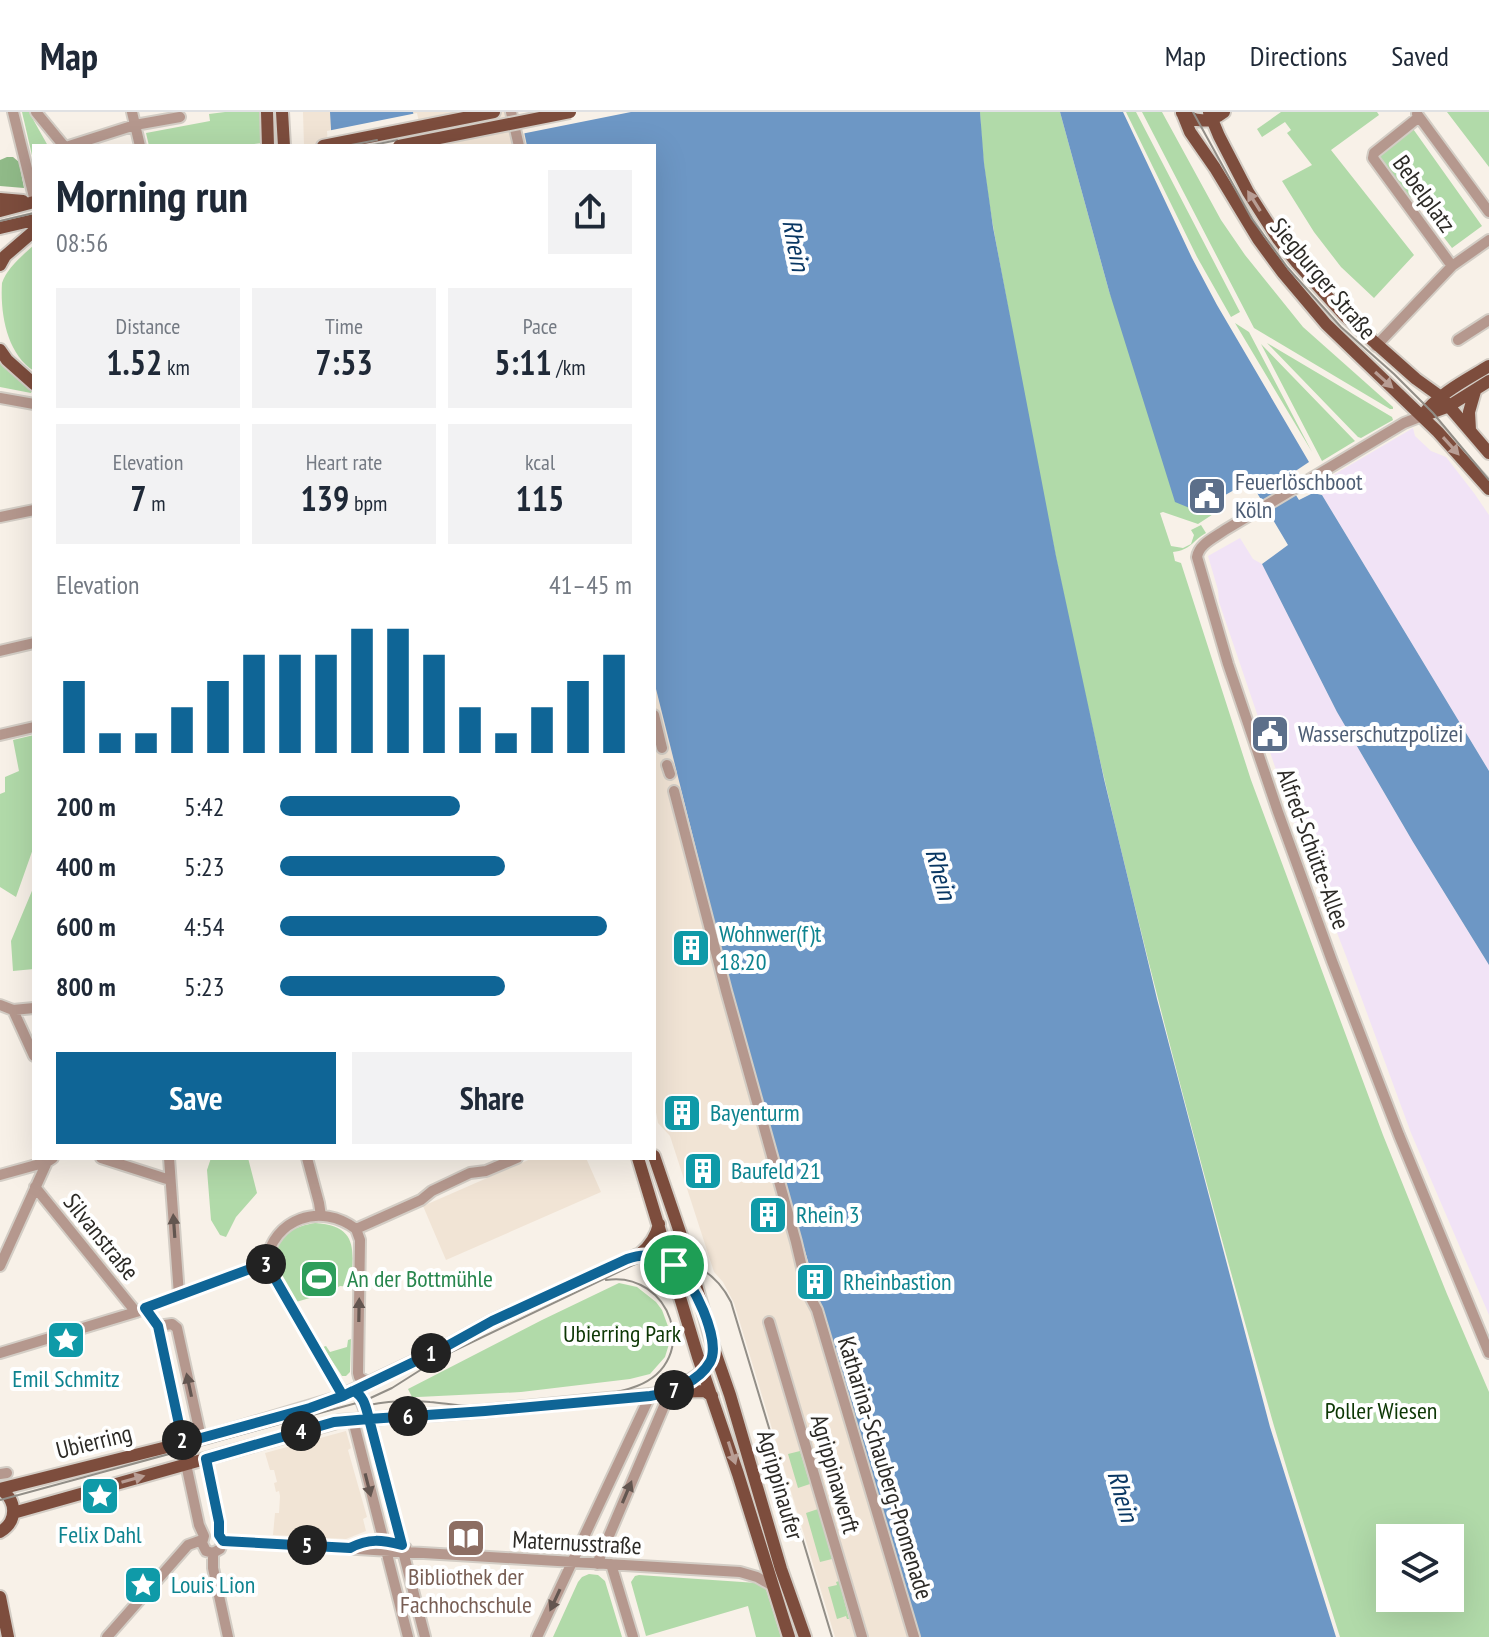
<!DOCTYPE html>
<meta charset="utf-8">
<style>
:root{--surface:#fff;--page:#f2f2f3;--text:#1f2937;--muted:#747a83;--line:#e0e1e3;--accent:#0f6596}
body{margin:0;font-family:"PT Sans Narrow",sans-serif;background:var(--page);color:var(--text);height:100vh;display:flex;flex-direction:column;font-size:30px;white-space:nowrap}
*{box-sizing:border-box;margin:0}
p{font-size:26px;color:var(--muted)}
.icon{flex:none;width:44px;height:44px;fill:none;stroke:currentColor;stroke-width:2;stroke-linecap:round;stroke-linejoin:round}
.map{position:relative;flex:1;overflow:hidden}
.drawer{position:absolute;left:32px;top:32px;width:624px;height:1016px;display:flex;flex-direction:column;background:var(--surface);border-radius:0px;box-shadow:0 8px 32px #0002}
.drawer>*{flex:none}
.tools{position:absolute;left:1376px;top:1412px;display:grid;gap:16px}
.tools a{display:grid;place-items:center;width:88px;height:88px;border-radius:0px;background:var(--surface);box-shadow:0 8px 32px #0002;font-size:40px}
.pin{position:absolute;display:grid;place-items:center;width:68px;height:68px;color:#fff;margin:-34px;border:4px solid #fff;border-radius:50%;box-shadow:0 2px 8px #0007}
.km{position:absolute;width:40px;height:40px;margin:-20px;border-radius:50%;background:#222;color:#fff;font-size:22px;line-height:40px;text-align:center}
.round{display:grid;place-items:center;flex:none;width:84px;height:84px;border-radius:0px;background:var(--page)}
.head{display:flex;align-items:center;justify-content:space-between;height:136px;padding:0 24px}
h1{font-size:44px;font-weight:800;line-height:60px}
.stats{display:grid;grid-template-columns:repeat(3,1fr);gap:12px;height:136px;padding:8px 24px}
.stats div{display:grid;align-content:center;border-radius:0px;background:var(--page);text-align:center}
.stats b{font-size:34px;font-weight:800}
.stats small{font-size:22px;font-weight:400}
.stats p{font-size:22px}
.chart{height:224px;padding:16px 24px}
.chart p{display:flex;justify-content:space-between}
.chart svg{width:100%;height:144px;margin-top:8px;stroke:var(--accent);stroke-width:6}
.cta{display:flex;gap:16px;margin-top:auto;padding:16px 24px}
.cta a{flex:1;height:92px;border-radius:0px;background:var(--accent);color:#fff;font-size:32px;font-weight:800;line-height:92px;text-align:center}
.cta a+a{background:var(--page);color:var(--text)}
ul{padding:0 24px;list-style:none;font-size:26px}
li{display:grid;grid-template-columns:128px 96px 1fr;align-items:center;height:60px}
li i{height:20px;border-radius:10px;background:var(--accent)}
header{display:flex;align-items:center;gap:48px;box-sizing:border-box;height:112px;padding:0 40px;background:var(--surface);border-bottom:2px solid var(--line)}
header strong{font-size:38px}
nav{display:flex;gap:44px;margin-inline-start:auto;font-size:28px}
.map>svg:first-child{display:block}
.built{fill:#f1e4d5}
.industrial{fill:#f1e3f6}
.green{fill:#b1daa9;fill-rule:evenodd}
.forest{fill:#90ba88}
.water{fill:#6d97c5}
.pier{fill:#f8f1e8}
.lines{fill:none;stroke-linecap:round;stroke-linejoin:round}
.minor-casing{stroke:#d3cdc5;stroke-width:14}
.major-casing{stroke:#d3cdc5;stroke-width:16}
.minor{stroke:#b5988e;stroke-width:10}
.major{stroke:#7d4d3d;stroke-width:12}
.tram{stroke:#928e87;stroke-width:2}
.major-bridge-casing{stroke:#d3cdc5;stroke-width:16;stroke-linecap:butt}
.major-bridge{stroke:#7d4d3d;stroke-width:12}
.oneway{fill:#b89d94}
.oneway2{fill:#635650}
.route-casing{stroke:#fff;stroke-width:16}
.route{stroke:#0f6596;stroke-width:10}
.labels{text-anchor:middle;stroke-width:8;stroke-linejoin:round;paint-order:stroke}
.street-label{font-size:24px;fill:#2c2a26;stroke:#fff}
.service-label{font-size:24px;fill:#4e5e75;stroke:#fff;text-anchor:start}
.culture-label{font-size:24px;fill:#0d838f;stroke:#fff;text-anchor:start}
.leisure-label{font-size:24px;fill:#27864d;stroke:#fff;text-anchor:start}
.park-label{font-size:24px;fill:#0d3705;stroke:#fff}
.education-label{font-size:24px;fill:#785e54;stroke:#fff}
.water-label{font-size:26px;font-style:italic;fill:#093763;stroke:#fff}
</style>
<header>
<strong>Map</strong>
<nav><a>Map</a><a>Directions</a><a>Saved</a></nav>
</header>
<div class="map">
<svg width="1489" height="1525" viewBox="0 0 1489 1525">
<rect width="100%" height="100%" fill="#f8f1e8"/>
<path class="built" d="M303 0H520L527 34H304Z
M654 569 732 881 802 1129 881 1393 917 1525H835L734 1191 723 1170 714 1160 670 1024 658 1011 654 990Z
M533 1046H586L601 1080 446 1148 423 1094Z
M346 1319 351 1336 348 1338 367 1405 363 1407 366 1419 346 1427 273 1423 275 1401H279L280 1384 279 1379 276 1380 274 1371 277 1370 274 1358H270L265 1341Z"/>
<path class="industrial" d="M1413 316 1415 324 1431 339 1446 345 1474 381 1489 403V659L1322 383 1323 369Z
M1240 426 1253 447 1262 452 1337 600 1413 730 1489 853V1203L1411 1021 1346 844 1290 699 1219 490 1218 478 1208 444Z"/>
<path class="green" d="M22 0H29L48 34H34V52Z
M225 0H264V27L262 31 240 34H149L146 21 210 9 209 2Z
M980 0H1060L1109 179 1197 399 1219 387 1224 395 1198 412 1163 400 1160 401 1171 434 1183 436 1191 432 1194 423 1191 418 1201 413 1206 421C1192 429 1191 438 1173 440L1175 449 1181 451 1251 668 1383 1023 1447 1182 1489 1280V1525H1340C1318 1455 1295 1385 1274 1314 1188 1011 1107 706 1046 396 1032 324 1018 252 1005 179 994 120 982 60 980 0ZM1390 1426H1450V1486H1390Z
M1126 0H1136L1240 200 1231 205 1197 145Z
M1142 0H1162L1221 108 1245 143 1303 215 1393 295V297H1390L1254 216Z
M1281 0H1377L1379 3 1331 38 1414 143 1374 186 1341 155 1314 120 1282 69 1312 53 1287 21 1291 18 1285 10 1262 25 1257 17Z
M1447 0H1489V55Z
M1411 14 1482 114 1452 136 1413 85 1406 86 1376 46Z
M34 133V259C7 242 0 202 2 171 7 156 23 143 34 133Z
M1235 211 1249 220 1312 340Z
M1267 231 1392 305 1393 308 1361 326 1358 325Z
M1261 232 1355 329 1322 349Z
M0 249 12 262 33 276 31 281 0 275Z
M34 623V734L16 785 0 775V682L5 680V665L19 659 13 628Z
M34 774V857L13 859 11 829Z
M211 1046H248L257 1081 236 1105 226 1125 220 1123 211 1108 207 1058Z
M315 1111C360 1114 353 1139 351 1175L340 1174 327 1181 296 1190C288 1178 278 1165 275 1151 270 1126 294 1114 315 1111Z
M619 1171 637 1175 656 1190 662 1198 669 1217V1232L665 1245 650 1262 630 1267 521 1280 418 1285H412L408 1277 542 1208Z
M351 1227 350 1260 346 1264H342L323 1235 326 1234 330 1240 347 1235 348 1228Z
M800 1339 810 1372 798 1376 788 1342Z
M818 1397 832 1447 820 1450 806 1401Z
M589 1462 598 1463 605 1469 622 1525H553L578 1470 582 1465Z
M639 1463 757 1471 765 1474 781 1525H756L748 1494 646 1524 631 1470 635 1464Z
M839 1469 849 1507H847L846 1504 837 1507 828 1475 837 1473 836 1470Z"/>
<path class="forest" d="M7 45H13L19 50 24 76 0 74V48Z"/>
<path class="water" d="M330 0H413L420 34H332Z
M520 0H980L984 51 993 115 1056 444 1104 667 1157 887 1270 1315 1336 1525H917L881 1393 802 1129 732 881 654 569V34H527Z
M1060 0H1123L1192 146 1217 193 1309 350 1285 366 1299 388 1313 381 1322 383 1489 659V853L1413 730 1337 600 1262 452 1288 433 1250 369 1197 399 1175 390 1109 179Z"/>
<path class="pier" d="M516 0H631L521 22Z
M417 1 424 34H328L327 19Z"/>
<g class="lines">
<defs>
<path id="minor" d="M13 0 34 85
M36 0 64 34
M132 0 140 34
M511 0 519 34
M1417 2 1489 100
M1419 5 1374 41 1373 46 1452 154
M69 34 135 13 180 5
M1458 228 1489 208
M1376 234 1452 154 1489 128
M0 286 34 292
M1422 304 1404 311 1225 418C1214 426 1199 432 1197 445L1228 552 1278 700 1332 849 1399 1023 1489 1241
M0 405 34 398
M0 539 34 531
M654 603 662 636
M0 623 34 615
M667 653 670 662
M674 679 726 879 796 1130 808 1181 817 1198 914 1525
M0 893 13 898 34 896
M13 898 34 944
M101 1046 170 1068
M169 1046 179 1183
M307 1046 319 1091 321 1104
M0 1063 47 1050
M35 1075 136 1200
M356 1117 421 1088 432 1079 470 1061 486 1059 517 1046
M356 1117 360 1128 358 1261 359 1265 369 1271
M266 1151 343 1284
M266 1151C273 1106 321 1090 356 1117
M0 1154 47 1050 53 1046
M145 1196 158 1214 183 1331
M769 1210 862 1525
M158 1214 172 1212 177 1216 201 1326
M0 1241 136 1200 266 1151
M369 1307 425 1525
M353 1308 408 1525
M186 1352 199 1413 204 1424 202 1431 206 1439 213 1441 220 1437 223 1429 219 1423V1410L206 1347
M0 1362 7 1361
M223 1429 740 1460 757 1465 773 1474
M352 1435C370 1426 388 1427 406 1436
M213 1441V1456L228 1525
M597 1452 670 1280
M611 1452 633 1525
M107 1525 188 1433 202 1428
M537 1525 650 1284"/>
<path id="major" d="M267 0 268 34
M282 0 284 34
M1182 0 1190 20 1215 56 1258 127 1283 161 1326 212 1438 320 1489 377
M1209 0 1219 24 1248 80 1278 127 1297 151 1345 204 1416 267 1441 285 1489 341
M1182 1C1196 11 1210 11 1224 0
M323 34 494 0
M0 87 23 89
M0 99 34 90
M0 116 34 108
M0 153 5 144 34 119
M0 238 7 248 34 272
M1422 304C1438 282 1466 268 1489 254
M1422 304 1449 294 1489 269
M1470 318 1469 300 1475 279
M654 1044 688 1144 713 1234 730 1283 781 1457 805 1525
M638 1046 698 1245 738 1362 789 1525
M640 1142C671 1144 678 1154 693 1179
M353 1279 360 1283 369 1307
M673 1280 705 1279 712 1284
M0 1377 207 1325 335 1287 447 1234 492 1209 640 1142C650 1134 656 1125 659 1112
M0 1377C17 1388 18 1409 0 1420
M13 1401 340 1309 485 1299 660 1282C676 1278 705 1263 711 1248 712 1245 713 1237 713 1234
M0 1485 8 1525"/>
</defs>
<use href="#minor" class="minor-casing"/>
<use href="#major" class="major-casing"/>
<use href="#minor" class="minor"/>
<use href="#major" class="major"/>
<path class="tram" d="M1193 0 1252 107 1287 155 1341 215 1394 262 1433 301 1489 368
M346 34 377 28
M368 34 538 0
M0 109 34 101
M369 1293C388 1289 410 1288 430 1290 444 1291 458 1294 473 1294 497 1295 522 1290 546 1288 575 1285 609 1285 637 1274 703 1248 670 1158 606 1168
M0 1388 364 1289 392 1276 441 1245 633 1153C672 1137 712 1152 731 1190L832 1525"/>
<defs>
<path id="major-bridge" d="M399 34 570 0"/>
</defs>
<use href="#major-bridge" class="major-bridge-casing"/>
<use href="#major-bridge" class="major-bridge"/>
</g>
<defs><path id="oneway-solid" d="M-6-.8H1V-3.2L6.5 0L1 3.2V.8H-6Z" transform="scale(2)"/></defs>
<g class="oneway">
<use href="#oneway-solid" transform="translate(1254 89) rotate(-122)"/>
<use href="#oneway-solid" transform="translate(1384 268) rotate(42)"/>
<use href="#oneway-solid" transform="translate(1451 334) rotate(48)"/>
<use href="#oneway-solid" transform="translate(732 1341) rotate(72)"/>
<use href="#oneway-solid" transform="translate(133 1367) rotate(-16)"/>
</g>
<g class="oneway2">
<use href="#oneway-solid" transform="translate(174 1114) rotate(-94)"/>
<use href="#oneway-solid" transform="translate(359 1198) rotate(-89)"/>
<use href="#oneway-solid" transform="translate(189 1273) rotate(-102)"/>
<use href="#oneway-solid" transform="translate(368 1373) rotate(76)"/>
<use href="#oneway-solid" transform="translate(627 1380) rotate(-67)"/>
<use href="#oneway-solid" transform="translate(555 1488) rotate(115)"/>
</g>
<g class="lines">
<defs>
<path id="route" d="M674 1153C655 1144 647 1140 627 1147L492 1209 447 1234 343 1284 310 1296 183 1331 158 1214 145 1196 266 1151 343 1284 353 1279C364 1283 366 1296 369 1307L334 1310 206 1347 219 1410V1423L223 1429 350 1436C369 1426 382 1428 402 1433L369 1307 485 1299 650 1284C670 1281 699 1270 710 1250 722 1229 692 1166 674 1153"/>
</defs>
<use href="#route" class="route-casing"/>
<use href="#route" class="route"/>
</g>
<defs>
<symbol id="civic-square" viewBox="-11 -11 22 22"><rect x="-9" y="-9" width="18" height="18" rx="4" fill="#5c6f8a" stroke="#fff"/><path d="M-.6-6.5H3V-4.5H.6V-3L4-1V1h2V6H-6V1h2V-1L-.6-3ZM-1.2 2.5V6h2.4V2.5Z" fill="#fff"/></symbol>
<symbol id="building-square" viewBox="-11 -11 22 22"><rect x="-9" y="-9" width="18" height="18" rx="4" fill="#0f9aa8" stroke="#fff"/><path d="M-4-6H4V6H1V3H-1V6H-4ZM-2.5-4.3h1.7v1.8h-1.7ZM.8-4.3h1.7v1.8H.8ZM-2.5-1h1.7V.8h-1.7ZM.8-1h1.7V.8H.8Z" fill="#fff"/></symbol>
<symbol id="stadium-square" viewBox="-11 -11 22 22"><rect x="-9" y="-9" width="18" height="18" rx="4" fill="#2e9e5b" stroke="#fff"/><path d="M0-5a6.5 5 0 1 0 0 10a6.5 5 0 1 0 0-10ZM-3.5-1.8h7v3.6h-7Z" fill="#fff"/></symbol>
<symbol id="sight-square" viewBox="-11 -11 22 22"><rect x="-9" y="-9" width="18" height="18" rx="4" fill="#0f9aa8" stroke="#fff"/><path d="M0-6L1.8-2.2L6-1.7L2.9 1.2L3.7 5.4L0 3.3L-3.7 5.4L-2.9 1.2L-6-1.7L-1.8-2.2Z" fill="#fff"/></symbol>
<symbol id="library-square" viewBox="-11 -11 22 22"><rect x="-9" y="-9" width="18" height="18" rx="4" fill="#8d6e63" stroke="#fff"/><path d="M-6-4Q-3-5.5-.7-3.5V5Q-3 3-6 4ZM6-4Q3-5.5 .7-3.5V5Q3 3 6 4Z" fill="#fff"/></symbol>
</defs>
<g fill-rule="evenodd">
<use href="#civic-square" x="1185" y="362" width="44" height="44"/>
<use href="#civic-square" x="1248" y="600" width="44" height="44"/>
<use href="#building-square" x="669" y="814" width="44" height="44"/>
<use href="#building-square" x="660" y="979" width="44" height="44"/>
<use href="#building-square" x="681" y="1037" width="44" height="44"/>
<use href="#building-square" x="746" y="1081" width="44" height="44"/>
<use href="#stadium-square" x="297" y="1145" width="44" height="44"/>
<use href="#building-square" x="793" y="1148" width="44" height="44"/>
<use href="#sight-square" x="44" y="1206" width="44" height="44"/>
<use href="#sight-square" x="78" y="1362" width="44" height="44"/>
<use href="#library-square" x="444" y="1404" width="44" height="44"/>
<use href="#sight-square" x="121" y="1451" width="44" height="44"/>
</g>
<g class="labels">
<g class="street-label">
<text transform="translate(1424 82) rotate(54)" y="8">Bebelplatz</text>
<text transform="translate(1323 167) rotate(50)" y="8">Siegburger Straße</text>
<text transform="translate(1313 737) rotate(70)" y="8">Alfred-Schütte-Allee</text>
<text transform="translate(101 1125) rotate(51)" y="8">Silvanstraße</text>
<text transform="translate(94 1330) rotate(-14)" y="8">Ubierring</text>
<text transform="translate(885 1356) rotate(73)" y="8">Katharina-Schauberg-Promenade</text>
<text transform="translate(835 1362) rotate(74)" y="8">Agrippinawerft</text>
<text transform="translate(780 1373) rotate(74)" y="8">Agrippinaufer</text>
<text transform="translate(577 1431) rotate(3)" y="8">Maternusstraße</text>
</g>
<g class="service-label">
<text x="1235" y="378">Feuerlöschboot<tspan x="1235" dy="28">Köln</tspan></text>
<text x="1298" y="630">Wasserschutzpolizei</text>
</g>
<g class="culture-label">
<text x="719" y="830">Wohnwer(f)t<tspan x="719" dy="28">18.20</tspan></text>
<text x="710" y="1009">Bayenturm</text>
<text x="731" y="1067">Baufeld 21</text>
<text x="796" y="1111">Rhein 3</text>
<text x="843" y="1178">Rheinbastion</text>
<text x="66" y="1275" text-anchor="middle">Emil Schmitz</text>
<text x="100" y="1431" text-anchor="middle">Felix Dahl</text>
<text x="171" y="1481">Louis Lion</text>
</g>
<g class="leisure-label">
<text x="347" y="1175">An der Bottmühle</text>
</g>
<g class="park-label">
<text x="622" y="1230">Ubierring Park</text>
<text x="1381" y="1307">Poller Wiesen</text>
</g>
<g class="education-label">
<text x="466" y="1473">Bibliothek der<tspan x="466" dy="28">Fachhochschule</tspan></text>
</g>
<g class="water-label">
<text transform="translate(796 133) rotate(79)" y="9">Rhein</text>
<text transform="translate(941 762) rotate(74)" y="9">Rhein</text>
<text transform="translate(1123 1384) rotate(74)" y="9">Rhein</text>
</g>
</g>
</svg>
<div class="tools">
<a><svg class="icon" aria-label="layers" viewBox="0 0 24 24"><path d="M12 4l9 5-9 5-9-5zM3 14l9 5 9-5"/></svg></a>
</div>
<div class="pin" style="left:674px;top:1153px;background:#1e9e55"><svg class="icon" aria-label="arrive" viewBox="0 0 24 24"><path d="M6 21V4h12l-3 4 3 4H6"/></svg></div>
<b class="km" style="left:431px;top:1241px">1</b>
<b class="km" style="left:182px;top:1328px">2</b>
<b class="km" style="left:266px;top:1152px">3</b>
<b class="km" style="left:301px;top:1319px">4</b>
<b class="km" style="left:307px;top:1433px">5</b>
<b class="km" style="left:408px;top:1304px">6</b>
<b class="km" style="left:674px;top:1278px">7</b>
<section class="drawer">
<div class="head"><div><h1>Morning run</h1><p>08:56</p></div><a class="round"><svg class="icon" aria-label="share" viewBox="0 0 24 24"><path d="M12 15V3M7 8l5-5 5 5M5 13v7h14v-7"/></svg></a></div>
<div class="stats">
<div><p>Distance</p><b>1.52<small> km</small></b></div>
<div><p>Time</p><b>7:53</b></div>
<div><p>Pace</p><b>5:11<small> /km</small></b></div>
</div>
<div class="stats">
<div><p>Elevation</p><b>7<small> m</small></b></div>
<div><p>Heart rate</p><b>139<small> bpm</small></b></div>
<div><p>kcal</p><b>115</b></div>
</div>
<div class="chart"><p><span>Elevation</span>41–45 m</p>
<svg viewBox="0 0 160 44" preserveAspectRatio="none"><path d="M5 44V22M15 44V38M25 44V38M35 44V30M45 44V22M55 44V14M65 44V14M75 44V14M85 44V6M95 44V6M105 44V14M115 44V30M125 44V38M135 44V30M145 44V22M155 44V14"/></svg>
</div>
<ul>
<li><b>200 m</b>5:42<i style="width:51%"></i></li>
<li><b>400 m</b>5:23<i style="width:64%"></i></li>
<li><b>600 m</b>4:54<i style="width:93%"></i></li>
<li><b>800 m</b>5:23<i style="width:64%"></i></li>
</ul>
<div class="cta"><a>Save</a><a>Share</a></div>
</section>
</div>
